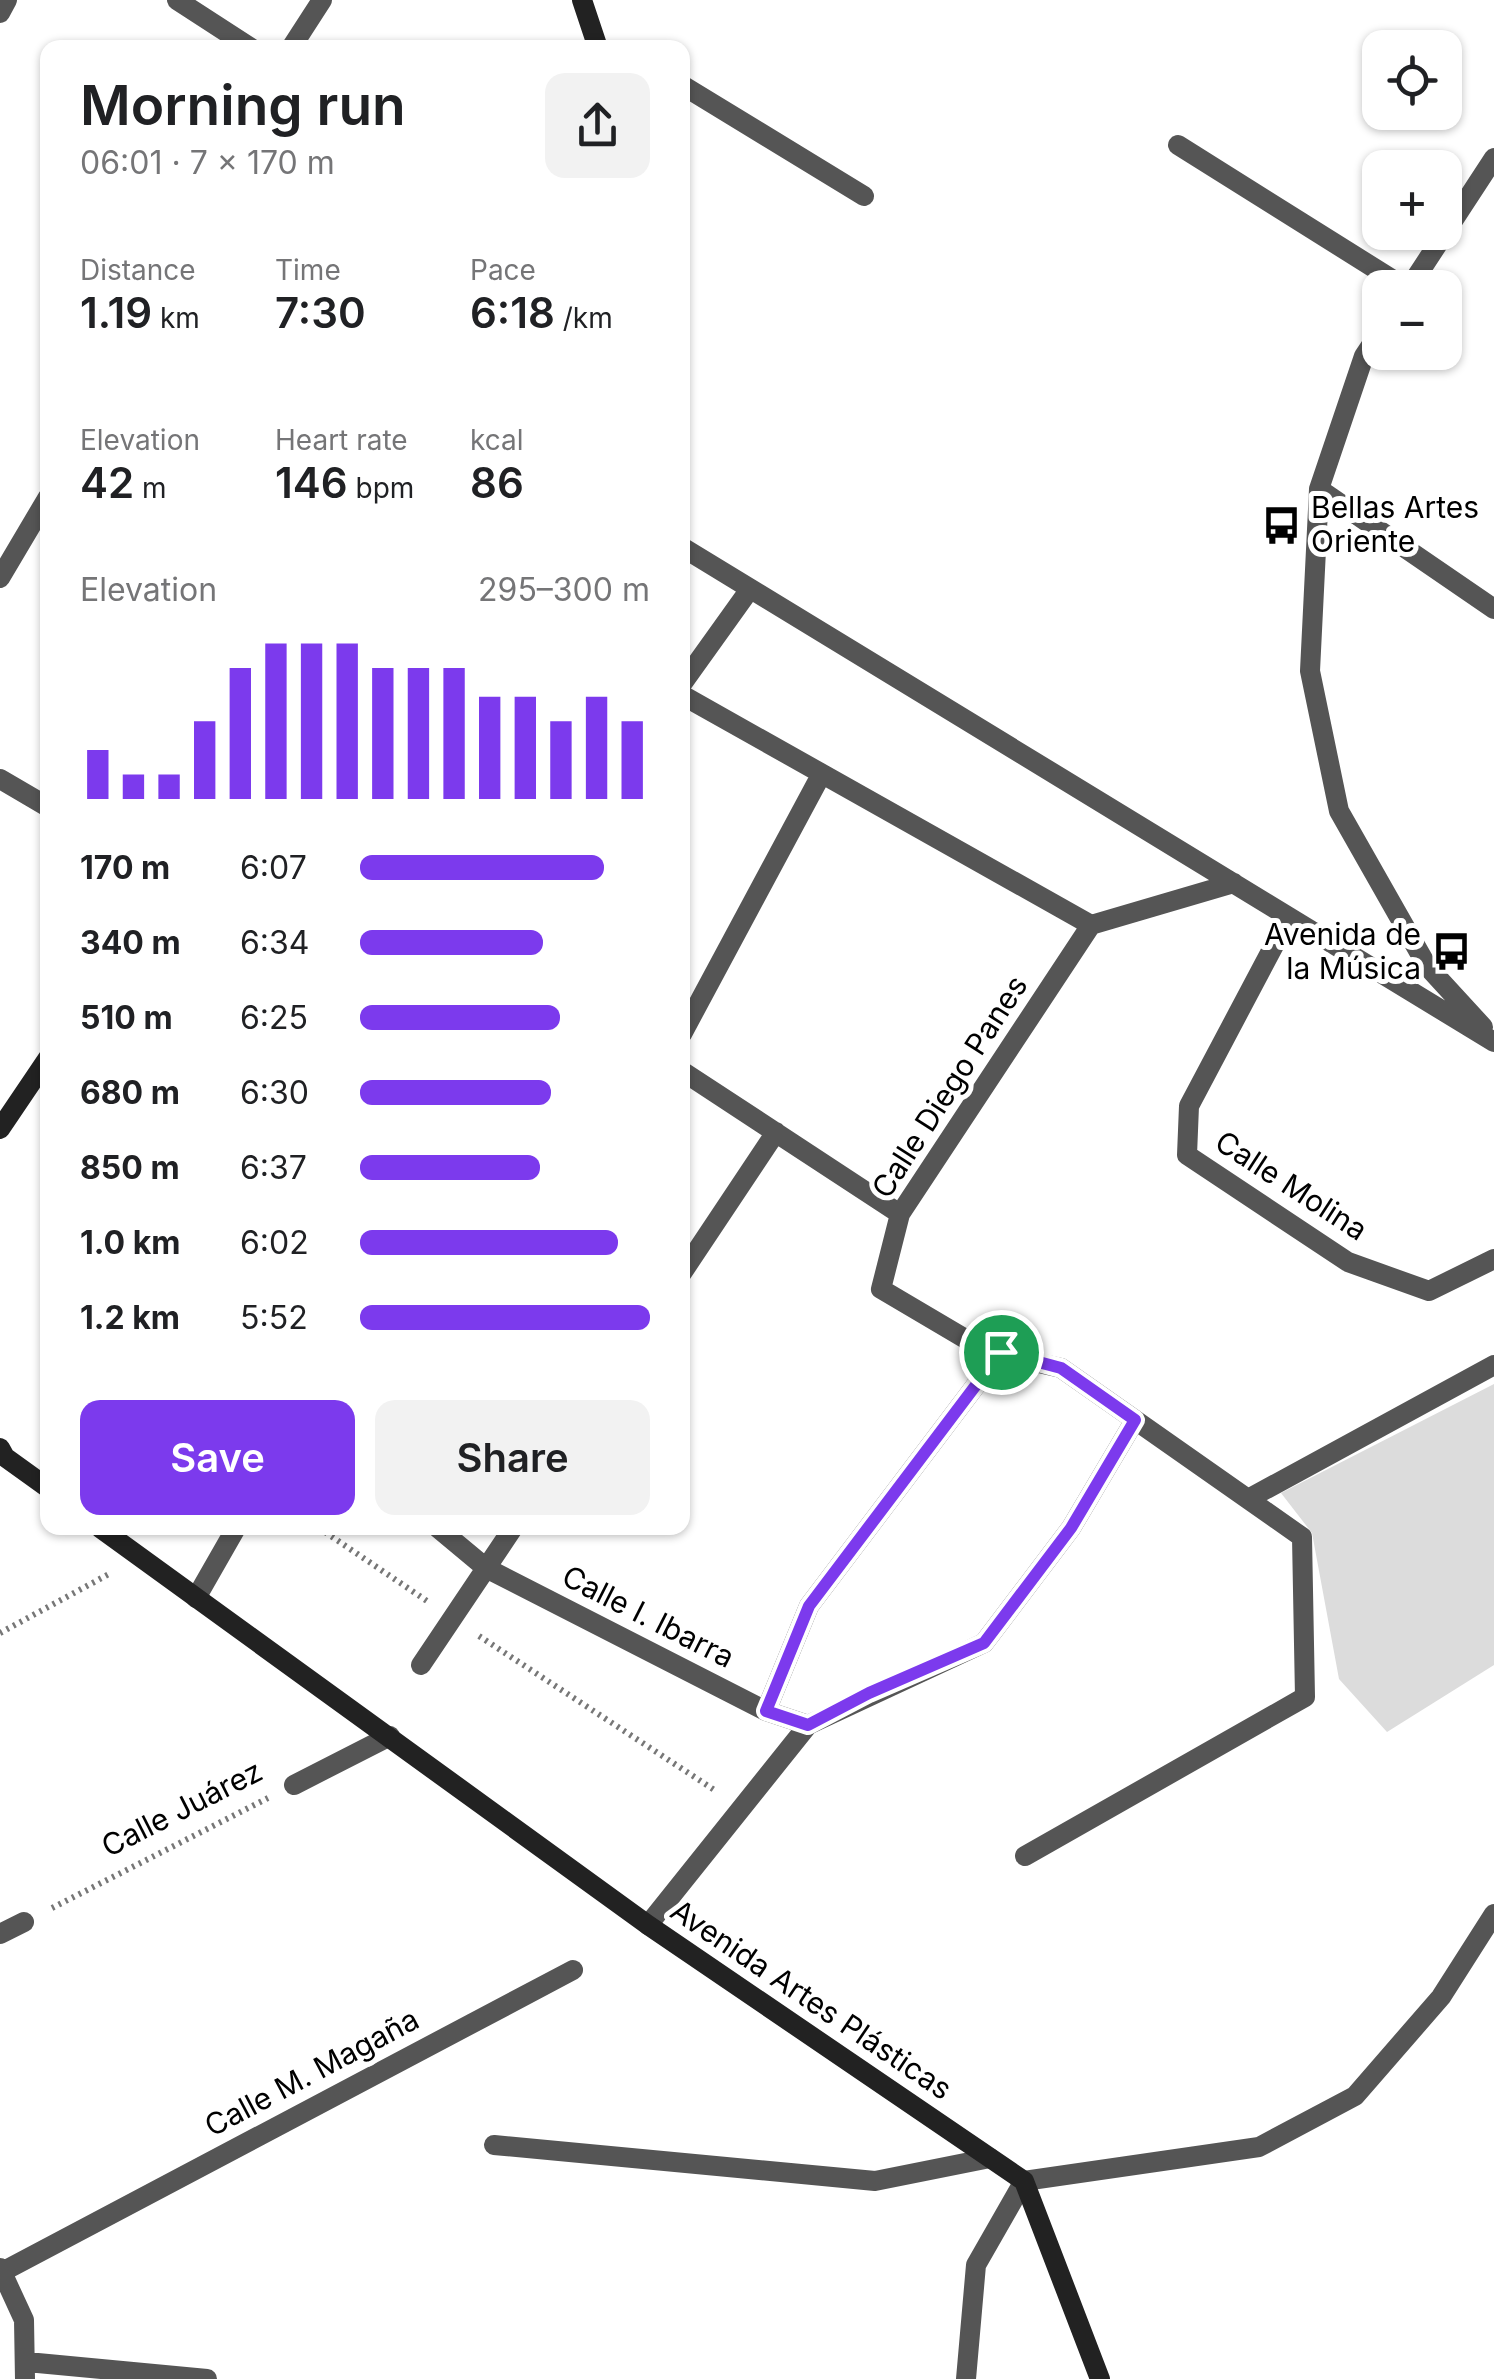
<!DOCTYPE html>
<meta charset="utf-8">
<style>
:root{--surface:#fff;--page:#f2f2f2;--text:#202124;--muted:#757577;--accent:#7c3aed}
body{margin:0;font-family:Inter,sans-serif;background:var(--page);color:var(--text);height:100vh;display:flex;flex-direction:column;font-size:38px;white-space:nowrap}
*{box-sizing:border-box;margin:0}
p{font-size:32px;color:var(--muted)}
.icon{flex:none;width:55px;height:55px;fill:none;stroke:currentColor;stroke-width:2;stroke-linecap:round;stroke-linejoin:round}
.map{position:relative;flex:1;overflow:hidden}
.panel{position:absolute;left:40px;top:40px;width:650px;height:1495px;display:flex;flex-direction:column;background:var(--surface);border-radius:20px;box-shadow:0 2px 8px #0004}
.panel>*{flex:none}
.fabs{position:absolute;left:1362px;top:30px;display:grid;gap:20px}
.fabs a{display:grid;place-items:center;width:100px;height:100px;border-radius:20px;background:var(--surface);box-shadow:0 2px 8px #0004;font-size:50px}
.pin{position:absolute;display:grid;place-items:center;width:85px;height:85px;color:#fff;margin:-42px;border:5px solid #fff;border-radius:50%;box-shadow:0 2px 10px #0007}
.round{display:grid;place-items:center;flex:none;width:105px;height:105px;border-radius:20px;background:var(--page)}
.summary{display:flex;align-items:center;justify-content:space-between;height:170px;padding:0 40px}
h1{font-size:55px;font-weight:600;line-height:75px}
.stats{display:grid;grid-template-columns:repeat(3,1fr);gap:15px;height:170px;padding:10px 40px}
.stats div{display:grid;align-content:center}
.stats b{font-size:42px;font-weight:600}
.stats small{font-size:28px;font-weight:400}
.stats p{font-size:28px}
.chart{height:280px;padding:20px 40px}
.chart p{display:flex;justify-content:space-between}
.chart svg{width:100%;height:180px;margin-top:10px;stroke:var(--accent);stroke-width:6}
.primary-button{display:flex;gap:20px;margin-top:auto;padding:20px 40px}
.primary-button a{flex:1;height:115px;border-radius:20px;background:var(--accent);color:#fff;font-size:40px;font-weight:600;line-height:115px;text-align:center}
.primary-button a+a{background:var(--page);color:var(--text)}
ul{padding:0 40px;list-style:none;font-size:32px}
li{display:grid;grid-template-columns:160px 120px 1fr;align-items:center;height:75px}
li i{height:25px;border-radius:12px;background:var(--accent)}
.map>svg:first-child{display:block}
.green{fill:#dcdcdc}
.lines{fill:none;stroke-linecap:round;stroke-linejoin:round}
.path{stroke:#777;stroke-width:6;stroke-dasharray:2.5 5;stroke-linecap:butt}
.lane{stroke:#555;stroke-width:20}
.street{stroke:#555;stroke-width:20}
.secondary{stroke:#222;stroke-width:20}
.route-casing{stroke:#fff;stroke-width:20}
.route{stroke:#7c3aed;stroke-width:12}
.labels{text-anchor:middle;stroke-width:10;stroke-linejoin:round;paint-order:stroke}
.poi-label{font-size:30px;fill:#000;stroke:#fff;text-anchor:start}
.street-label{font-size:30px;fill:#000;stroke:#fff}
</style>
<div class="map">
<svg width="1494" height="2379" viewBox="0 0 1494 2379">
<rect width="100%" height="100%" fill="#fff"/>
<path class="green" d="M1494 1384V1665L1387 1732 1339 1679 1312 1533 1281 1493Z"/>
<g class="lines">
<path class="path" d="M319 1528 427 1601
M0 1633 109 1574
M479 1636 716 1791
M52 1908 268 1798"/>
<path class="lane" d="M682 85 864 196"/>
<path class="street" d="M177 0 251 48
M0 13 7 0
M291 48 322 0
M1178 145 1406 288
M1409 288 1494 158
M1380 332 1364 356 1319 489 1310 671 1339 811 1427 966 1483 1027
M1319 489 1494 609
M682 547 1494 1042
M0 578 48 497
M682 684 750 589
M682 695 1091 925 1234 883
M0 779 48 807
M1289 917 1189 1106 1187 1155 1348 1262 1429 1291 1494 1259
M682 1034 821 775
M682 1071 900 1214
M682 1273 776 1132
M1248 1499 1494 1365
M438 1528 486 1568 766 1711 808 1725 984 1643 1071 1528 1135 1420
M196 1598 236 1528
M421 1665 513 1528
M766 1711 809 1606 1001 1352
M294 1785 390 1736
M1025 1856 1305 1697 1302 1537 1061 1368 986 1351 881 1289 900 1214 1091 925
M648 1925 808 1725
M0 1934 24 1922
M494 2145 875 2181 990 2158
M0 2268 24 2320 25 2379
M2 2272 573 1970
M27 2362 207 2379
M966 2379 976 2265 1024 2181 1259 2147 1355 2096 1441 1997 1494 1914"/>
<path class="secondary" d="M582 0 598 48
M0 1129 48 1058
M0 1448 5 1457 48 1488
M100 1528 648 1925 1024 2181 1100 2379"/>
</g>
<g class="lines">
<defs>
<path id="route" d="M1001 1352 1061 1368 1135 1420 1071 1528 984 1643 869 1693 808 1725 766 1711 809 1606Z"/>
</defs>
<use href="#route" class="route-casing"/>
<use href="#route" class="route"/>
</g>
<defs>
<symbol id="bus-bare" viewBox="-9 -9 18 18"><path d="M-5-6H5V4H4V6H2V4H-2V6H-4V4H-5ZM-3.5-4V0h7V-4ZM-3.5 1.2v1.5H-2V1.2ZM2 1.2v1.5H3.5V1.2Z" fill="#000" stroke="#fff" stroke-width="2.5" paint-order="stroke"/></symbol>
</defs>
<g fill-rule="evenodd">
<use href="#bus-bare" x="1254" y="498" width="55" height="55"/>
<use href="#bus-bare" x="1424" y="924" width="55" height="55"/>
</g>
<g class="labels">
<g class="poi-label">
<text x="1311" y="518">Bellas Artes<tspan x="1311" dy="34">Oriente</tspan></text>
<text x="1421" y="945" text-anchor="end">Avenida de<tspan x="1421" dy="34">la Música</tspan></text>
</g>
<g class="street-label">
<text transform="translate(950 1087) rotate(-57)" y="10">Calle Diego Panes</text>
<text transform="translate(1291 1186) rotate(33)" y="10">Calle Molina</text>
<text transform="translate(648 1617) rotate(27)" y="10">Calle I. Ibarra</text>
<text transform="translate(182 1809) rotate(-27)" y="10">Calle Juárez</text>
<text transform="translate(811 2000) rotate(34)" y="10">Avenida Artes Plásticas</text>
<text transform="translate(312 2073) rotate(-28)" y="10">Calle M. Magaña</text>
</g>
</g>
</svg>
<div class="fabs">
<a><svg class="icon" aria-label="locate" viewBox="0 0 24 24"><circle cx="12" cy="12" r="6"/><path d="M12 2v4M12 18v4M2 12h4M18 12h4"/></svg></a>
<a>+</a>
<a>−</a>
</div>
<div class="pin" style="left:1001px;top:1352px;background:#1e9e55"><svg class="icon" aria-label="arrive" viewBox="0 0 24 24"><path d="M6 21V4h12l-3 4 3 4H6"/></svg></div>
<section class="panel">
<div class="summary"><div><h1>Morning run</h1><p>06:01 · 7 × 170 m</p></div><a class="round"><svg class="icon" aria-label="share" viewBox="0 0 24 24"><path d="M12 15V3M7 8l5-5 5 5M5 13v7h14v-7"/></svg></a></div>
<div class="stats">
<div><p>Distance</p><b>1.19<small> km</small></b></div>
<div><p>Time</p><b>7:30</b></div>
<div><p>Pace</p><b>6:18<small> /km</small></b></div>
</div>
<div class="stats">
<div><p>Elevation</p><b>42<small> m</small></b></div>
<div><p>Heart rate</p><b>146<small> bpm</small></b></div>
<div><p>kcal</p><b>86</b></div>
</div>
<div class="chart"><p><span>Elevation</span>295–300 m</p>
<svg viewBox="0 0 160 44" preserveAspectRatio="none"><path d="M5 44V32M15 44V38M25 44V38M35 44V25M45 44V12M55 44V6M65 44V6M75 44V6M85 44V12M95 44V12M105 44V12M115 44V19M125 44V19M135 44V25M145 44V19M155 44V25"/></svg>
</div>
<ul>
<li><b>170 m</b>6:07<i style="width:84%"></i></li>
<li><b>340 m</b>6:34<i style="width:63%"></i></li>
<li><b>510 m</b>6:25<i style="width:69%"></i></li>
<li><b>680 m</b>6:30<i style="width:66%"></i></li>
<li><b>850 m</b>6:37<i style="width:62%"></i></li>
<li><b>1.0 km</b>6:02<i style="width:89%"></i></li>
<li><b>1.2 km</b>5:52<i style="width:100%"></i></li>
</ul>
<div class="primary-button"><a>Save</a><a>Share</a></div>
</section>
</div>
